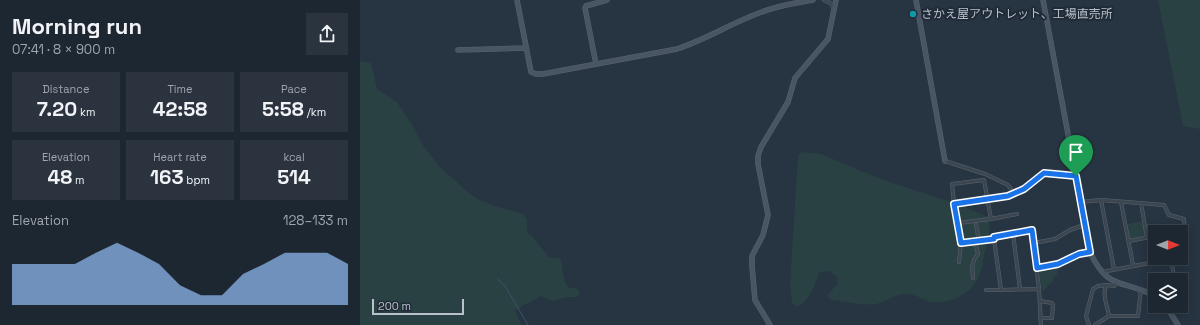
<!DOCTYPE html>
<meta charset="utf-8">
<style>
:root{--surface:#1d2732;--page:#2a333e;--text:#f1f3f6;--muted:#a0a5ac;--line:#3b444d;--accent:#92bff6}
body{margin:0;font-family:"Space Grotesk","Noto Sans JP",sans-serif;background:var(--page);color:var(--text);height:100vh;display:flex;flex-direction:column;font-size:15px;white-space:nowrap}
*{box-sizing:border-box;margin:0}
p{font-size:13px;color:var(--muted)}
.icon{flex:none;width:22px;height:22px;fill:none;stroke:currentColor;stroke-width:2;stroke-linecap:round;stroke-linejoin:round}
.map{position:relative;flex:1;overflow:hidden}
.drawer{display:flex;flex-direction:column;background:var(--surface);width:360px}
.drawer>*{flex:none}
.needle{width:26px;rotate:90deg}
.fabs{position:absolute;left:788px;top:225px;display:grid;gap:8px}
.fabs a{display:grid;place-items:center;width:40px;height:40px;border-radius:0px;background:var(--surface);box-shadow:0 2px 10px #0003,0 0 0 1px var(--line);font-size:20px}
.scale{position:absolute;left:12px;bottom:10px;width:92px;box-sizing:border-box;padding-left:4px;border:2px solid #b8c1cb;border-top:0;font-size:11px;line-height:14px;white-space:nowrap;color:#b8c1cb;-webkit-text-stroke:3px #202b37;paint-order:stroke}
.pin{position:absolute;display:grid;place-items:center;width:34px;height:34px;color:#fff;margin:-41px -17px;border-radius:50% 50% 50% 0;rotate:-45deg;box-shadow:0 0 4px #0007}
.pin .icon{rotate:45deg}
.round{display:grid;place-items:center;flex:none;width:42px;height:42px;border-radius:0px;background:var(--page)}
.head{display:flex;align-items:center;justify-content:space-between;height:68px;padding:0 12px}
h1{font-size:22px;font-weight:700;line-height:30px}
.figures{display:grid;grid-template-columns:repeat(3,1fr);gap:6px;height:68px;padding:4px 12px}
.figures div{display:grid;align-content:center;border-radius:0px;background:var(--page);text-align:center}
.figures b{font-size:20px;font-weight:700}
.figures small{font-size:11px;font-weight:400}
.figures p{font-size:11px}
.chart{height:112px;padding:8px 12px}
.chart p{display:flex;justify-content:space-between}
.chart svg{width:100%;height:72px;margin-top:4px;fill:var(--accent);opacity:.7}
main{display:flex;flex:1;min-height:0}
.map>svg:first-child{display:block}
.green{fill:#294143}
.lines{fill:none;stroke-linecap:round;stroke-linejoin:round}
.stream{stroke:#3d536a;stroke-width:1}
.street-casing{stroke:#59646f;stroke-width:4}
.secondary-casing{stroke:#59646f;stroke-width:5.5}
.street{stroke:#3b4651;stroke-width:3}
.secondary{stroke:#495564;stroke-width:4.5}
.route-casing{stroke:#fff;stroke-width:8}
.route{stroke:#1a73e8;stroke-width:5}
.culture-dot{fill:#0f9aa8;stroke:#202b37;stroke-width:1.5}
.labels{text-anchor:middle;stroke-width:4;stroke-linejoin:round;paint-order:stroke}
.poi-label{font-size:12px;fill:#b8c1cb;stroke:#202b37;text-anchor:start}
</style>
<main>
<section class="drawer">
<div class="head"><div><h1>Morning run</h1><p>07:41 · 8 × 900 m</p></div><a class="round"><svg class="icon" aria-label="share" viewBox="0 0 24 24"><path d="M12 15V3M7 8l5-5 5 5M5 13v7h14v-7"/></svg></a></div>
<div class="figures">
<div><p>Distance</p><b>7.20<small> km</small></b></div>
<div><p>Time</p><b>42:58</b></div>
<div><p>Pace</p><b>5:58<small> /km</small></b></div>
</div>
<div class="figures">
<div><p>Elevation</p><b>48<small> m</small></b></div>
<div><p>Heart rate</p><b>163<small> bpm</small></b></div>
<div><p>kcal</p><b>514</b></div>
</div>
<div class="chart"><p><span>Elevation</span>128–133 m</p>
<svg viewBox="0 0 160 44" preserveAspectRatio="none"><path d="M0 44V19L10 19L20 19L30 19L40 12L50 6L60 12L70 19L80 32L90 38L100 38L110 25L120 19L130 12L140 12L150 12L160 19V44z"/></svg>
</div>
</section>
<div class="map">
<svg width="840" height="325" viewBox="0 0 840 325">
<rect width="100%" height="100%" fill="#273442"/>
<path class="green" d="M798 0H840V129L823 126Z
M0 61 11 63 17 89 37 102 53 126 63 145 79 166 109 193 118 199 134 206 163 214 167 219V233L172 236 189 257 201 259C203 268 202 279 208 287L218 289 220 294 216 297H207L193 301 181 296 155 310 161 325H0Z
M442 152 461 154 518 178 600 205 628 217C632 229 627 243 624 255 623 262 622 270 619 276 612 294 590 304 571 302 562 300 555 293 545 294 535 294 526 302 516 304 502 306 485 301 471 300L467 296 477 284V277L469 271 459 272C456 284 449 303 436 307L432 303 430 285 438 155Z
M783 221 786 237 769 240 767 224Z
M698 266V275L694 277 692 283 689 284 685 290 682 291 679 269Z"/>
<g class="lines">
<path class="stream" d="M138 279 145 286 168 325"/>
<defs>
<path id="street" d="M464 0 472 4 473 9
M585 161 625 174 648 185 654 193
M741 200 754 269
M720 202 741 200 804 205 809 215 824 219 825 238 821 237
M761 202 773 265
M781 203 787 238
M594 204 592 184 624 180 631 219 598 223
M631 219 657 214
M616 225 619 241
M653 233 660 289
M634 239 641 290 679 289
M769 241 795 236
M674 243 695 239 710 230 724 225
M811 258 814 276 812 280
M599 262 601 243
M677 268 698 264 719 254 730 252
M742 272 811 259
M613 278C612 268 611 262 618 254L615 241
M757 283 754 286 747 285C741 293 748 307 749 316H778L781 289
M626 290H641
M787 292 795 280H806
M680 301 692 303 693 305 692 318H680
M681 325 679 289 672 230 634 237V239L601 243 594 204 648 196 663 189 684 173 716 176
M729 325 726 316 733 289 738 286 747 285
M735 325 749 316"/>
<path id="secondary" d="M157 0 171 72 176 74H183L317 49C347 39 373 22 402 12 419 5 436 3 453 0
M556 0 585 161
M683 0 730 252C748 291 762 279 795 296
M98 50 166 48
M236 64 225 8 226 6 247 0
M806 306 818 325
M410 325 395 300 392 266V256L403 235 408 215 398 164V156L401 147 428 102 435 78 468 39 476 0"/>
</defs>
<use href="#street" class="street-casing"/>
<use href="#secondary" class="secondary-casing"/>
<use href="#street" class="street"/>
<use href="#secondary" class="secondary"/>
</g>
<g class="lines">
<defs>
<path id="route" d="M684 173 716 176 730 252 719 254 698 264 677 268 672 230 634 237V239L601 243 594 204 648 196 664 189Z"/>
</defs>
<use href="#route" class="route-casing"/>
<use href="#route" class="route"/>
</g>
<circle class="culture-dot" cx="553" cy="14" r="4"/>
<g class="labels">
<g class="poi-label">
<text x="561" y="18">さかえ屋アウトレット、工場直売所</text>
</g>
</g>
</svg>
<div class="fabs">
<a><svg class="needle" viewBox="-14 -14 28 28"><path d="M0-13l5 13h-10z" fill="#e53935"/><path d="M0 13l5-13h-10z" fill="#a0a5ac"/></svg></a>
<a><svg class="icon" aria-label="layers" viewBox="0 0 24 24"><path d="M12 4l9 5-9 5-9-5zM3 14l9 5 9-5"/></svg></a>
</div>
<div class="scale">200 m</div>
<div class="pin" style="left:716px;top:176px;background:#1e9e55"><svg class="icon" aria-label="arrive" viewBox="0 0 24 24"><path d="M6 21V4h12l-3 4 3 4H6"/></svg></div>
</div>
</main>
